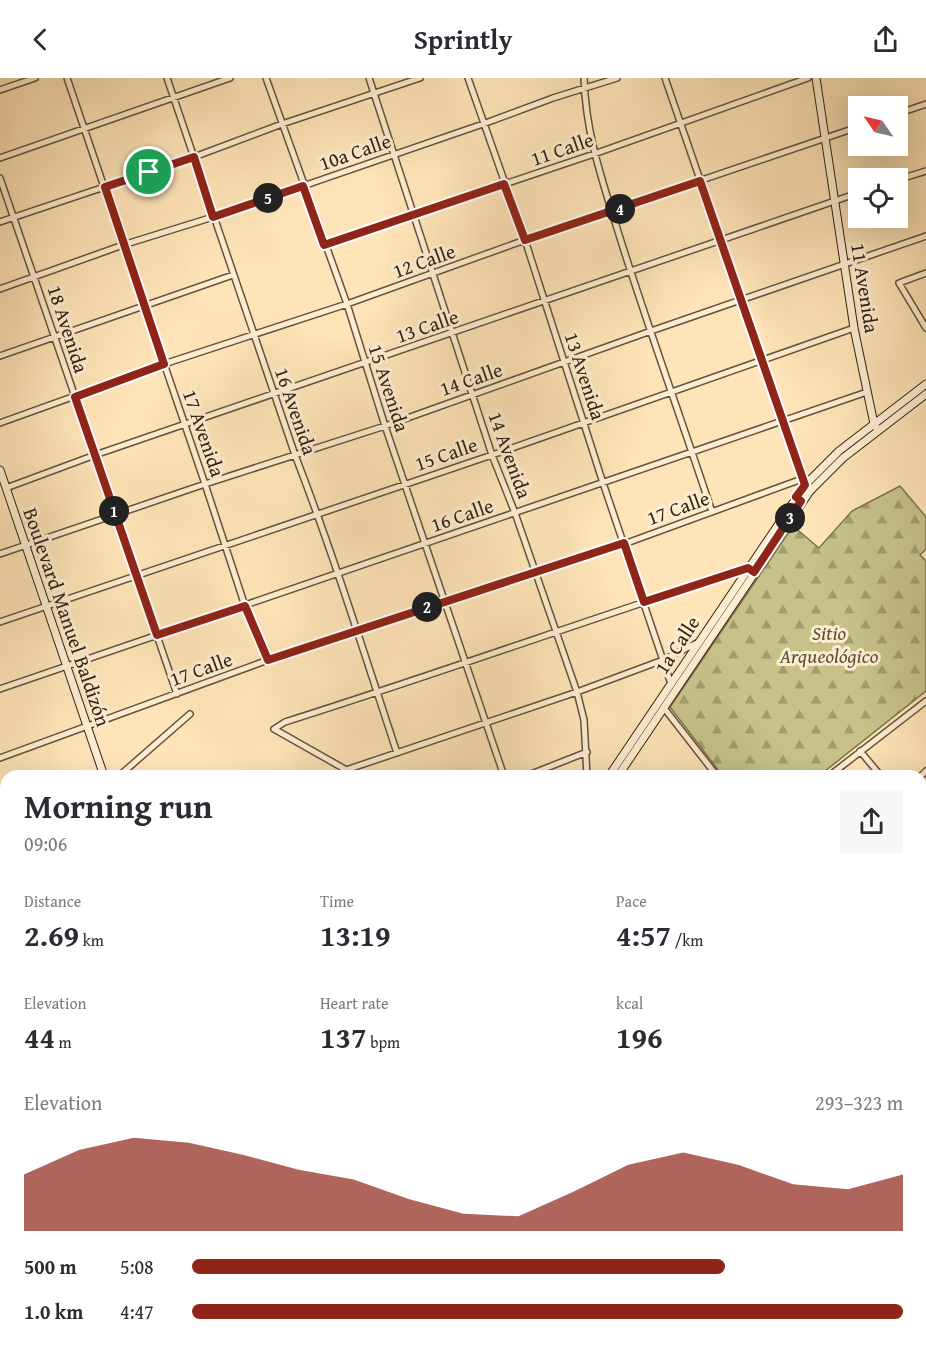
<!DOCTYPE html>
<meta charset="utf-8">
<style>
:root{--surface:#fff;--page:#f7f7f7;--text:#2b2b33;--muted:#7c7c81;--accent:#8f2418}
body{margin:0;font-family:"Gentium Book Plus",serif;background:var(--page);color:var(--text);height:100vh;display:flex;flex-direction:column;font-size:22px;white-space:nowrap}
*{box-sizing:border-box;margin:0}
p{font-size:20px;color:var(--muted)}
.icon{flex:none;width:33px;height:33px;fill:none;stroke:currentColor;stroke-width:2;stroke-linecap:round;stroke-linejoin:round}
.map{position:relative;flex:1;overflow:hidden}
.details{position:absolute;left:0px;top:692px;width:927px;height:578px;display:flex;flex-direction:column;background:var(--surface);border-radius:18px 18px 0 0;box-shadow:0 6px 24px #0002}
.details>*{flex:none}
.needle{width:39px;rotate:304deg}
.buttons{position:absolute;left:848px;top:18px;display:grid;gap:12px}
.buttons a{display:grid;place-items:center;width:60px;height:60px;border-radius:0px;background:var(--surface);box-shadow:0 6px 24px #0002;font-size:30px}
.pin{position:absolute;display:grid;place-items:center;width:51px;height:51px;color:#fff;margin:-26px;border:3px solid #fff;border-radius:50%;box-shadow:0 2px 6px #0007}
.km{position:absolute;width:30px;height:30px;margin:-15px;border-radius:50%;background:#222;color:#fff;font-size:16px;line-height:30px;text-align:center}
.round{display:grid;place-items:center;flex:none;width:63px;height:63px;border-radius:0px;background:var(--page)}
.head{display:flex;align-items:center;justify-content:space-between;height:102px;padding:0 24px}
h1{font-size:33px;font-weight:700;line-height:45px}
.figures{display:grid;grid-template-columns:repeat(3,1fr);gap:9px;height:102px;padding:6px 24px}
.figures div{display:grid;align-content:center}
.figures b{font-size:30px;font-weight:700}
.figures small{font-size:16px;font-weight:400}
.figures p{font-size:16px}
.chart{height:168px;padding:12px 24px}
.chart p{display:flex;justify-content:space-between}
.chart svg{width:100%;height:108px;margin-top:6px;fill:var(--accent);opacity:.7}
ul{padding:0 24px;list-style:none;font-size:20px}
li{display:grid;grid-template-columns:96px 72px 1fr;align-items:center;height:45px}
li i{height:15px;border-radius:8px;background:var(--accent)}
header{display:flex;justify-content:space-between;align-items:center;height:78px;padding:0 24px;background:var(--surface);font-size:27px;font-weight:700}
.map>svg:first-child{display:block}
.forest{fill:url(#forest-firs);stroke:#7c734e;stroke-width:1.5}
.lines{fill:none;stroke-linecap:round;stroke-linejoin:round}
.street-casing{stroke:#64543b;stroke-width:8}
.secondary-casing{stroke:#312411;stroke-width:9}
.street{stroke:#feedd1;stroke-width:5}
.secondary{stroke:#feedd1;stroke-width:7}
.route-casing{stroke:#fff;stroke-width:12}
.route{stroke:#8f2418;stroke-width:8}
.labels{text-anchor:middle;stroke-width:6;stroke-linejoin:round;paint-order:stroke}
.street-label{font-size:20px;fill:#312411;stroke:#feedd1}
.park-label{font-size:20px;font-style:italic;fill:#5e5335;stroke:#feedd1}
</style>
<header><svg class="icon" aria-label="back" viewBox="0 0 24 24"><path d="M15 5l-7 7 7 7"/></svg>Sprintly<svg class="icon" aria-label="share" viewBox="0 0 24 24"><path d="M12 15V3M7 8l5-5 5 5M5 13v7h14v-7"/></svg></header>
<div class="map">
<svg width="926" height="1268" viewBox="0 0 926 1268">
<defs>
<pattern id="forest-firs" width="22" height="20" patternUnits="userSpaceOnUse" patternTransform="scale(1.5)"><rect width="22" height="20" fill="#c6c28a"/><path d="M5 1l3.5 6h-7zM16 11l3.5 6h-7z" fill="#a19d6f"/></pattern>
</defs>
<rect width="100%" height="100%" fill="#fee4b8"/>
<filter id="stains"><feTurbulence type="fractalNoise" baseFrequency=".00333" numOctaves="4"/><feColorMatrix values="0 0 0 0 .2 0 0 0 0 .09 0 0 0 0 .02 0 0 0 .5 -.17"/></filter>
<radialGradient id="worn" r=".72"><stop offset=".6" stop-color="#630" stop-opacity="0"/><stop offset="1" stop-color="#630" stop-opacity=".3"/></radialGradient>
<path class="forest" d="M900 408 926 439V471L920 477 926 483V613L820 697H722L670 629 793 448 819 470 852 433Z"/>
<g class="lines">
<defs>
<path id="street" d="M67 0 205 406 245 528 268 582
M167 0 295 377C333 475 364 575 397 675
M266 0 347 226 385 348 504 698
M369 0 492 377 515 435 577 614 584 642 587 698
M468 0 525 162 603 405 671 606
M584 0C586 59 603 104 620 160 649 252 682 343 712 434
M665 0 804 404
M0 12 35 0
M897 36 926 26
M0 80 230 0
M0 100 177 616
M897 102 926 93
M0 144 194 79 282 46 420 0
M324 167 594 76 808 0
M926 195 899 205 926 250
M0 211 123 167 213 139 483 46 553 20 617 0
M0 278 233 197
M0 345 164 286 347 226 525 162 858 49
M6 410 95 377 858 115
M0 476 205 406 385 348 651 253 926 158
M0 544 492 377 854 250
M0 611 867 314
M664 630 717 698
M860 673 881 698
M0 680 268 582 624 466 802 401
M346 692 577 614 663 582 699 564
M119 698 190 636
M357 698 274 651 285 644C440 595 593 540 748 490L754 494
M526 698 587 674
M829 698 926 623
M921 698 926 693
M921 746 926 752
M0 799 6 793
M921 863 926 859
M921 1015 926 1012
M921 1075 926 1082
M921 1097 926 1093
M921 1173 926 1170
M0 1243 6 1247
M29 1263 37 1268
M306 1263 309 1268
M439 1263 443 1268
M461 1263 464 1268
M688 1263 692 1268
M814 1263 817 1268
M512 1268 515 1263
M548 1268 552 1263
M596 1268 602 1263
M698 1268 705 1263
M902 1268 908 1263"/>
<path id="secondary" d="M816 0 854 250 874 346 876 349
M0 392 104 698
M609 698 805 407 839 373 926 306
M618 698 810 413 843 380 926 316
M921 1243 926 1250
M240 1268 243 1263
M249 1268 252 1263"/>
</defs>
<use href="#street" class="street-casing"/>
<use href="#secondary" class="secondary-casing"/>
<use href="#street" class="street"/>
<use href="#secondary" class="secondary"/>
</g>
<g class="lines">
<defs>
<path id="route" d="M194 79 213 139 303 108 324 167 504 106 525 162 700 103 805 407 796 419 801 423 754 494 748 490 644 524 624 465 268 582 245 528 157 557 75 319 164 286 105 109Z"/>
</defs>
<use href="#route" class="route-casing"/>
<use href="#route" class="route"/>
</g>
<g class="labels">
<g class="street-label">
<text transform="translate(562 71) rotate(-19)" y="7">11 Calle</text>
<text transform="translate(355 74) rotate(-19)" y="7">10a Calle</text>
<text transform="translate(424 183) rotate(-20)" y="7">12 Calle</text>
<text transform="translate(865 210) rotate(81)" y="7">11 Avenida</text>
<text transform="translate(427 248) rotate(-19)" y="7">13 Calle</text>
<text transform="translate(68 251) rotate(72)" y="7">18 Avenida</text>
<text transform="translate(585 298) rotate(72)" y="7">13 Avenida</text>
<text transform="translate(471 301) rotate(-19)" y="7">14 Calle</text>
<text transform="translate(389 310) rotate(72)" y="7">15 Avenida</text>
<text transform="translate(296 333) rotate(71)" y="7">16 Avenida</text>
<text transform="translate(204 355) rotate(71)" y="7">17 Avenida</text>
<text transform="translate(446 376) rotate(-19)" y="7">15 Calle</text>
<text transform="translate(510 377) rotate(70)" y="7">14 Avenida</text>
<text transform="translate(678 430) rotate(-20)" y="7">17 Calle</text>
<text transform="translate(462 437) rotate(-19)" y="7">16 Calle</text>
<text transform="translate(67 539) rotate(71)" y="7">Boulevard Manuel Baldizón</text>
<text transform="translate(677 567) rotate(-57)" y="7">1a Calle</text>
<text transform="translate(201 591) rotate(-20)" y="7">17 Calle</text>
</g>
<g class="park-label">
<text x="829" y="562">Sitio<tspan x="829" dy="23">Arqueológico</tspan></text>
</g>
</g>
<rect width="100%" height="100%" filter="url(#stains)"/>
<rect width="100%" height="100%" fill="url(#worn)"/>
</svg>
<div class="buttons">
<a><svg class="needle" viewBox="-14 -14 28 28"><path d="M0-13l5 13h-10z" fill="#e53935"/><path d="M0 13l5-13h-10z" fill="#7c7c81"/></svg></a>
<a><svg class="icon" aria-label="locate" viewBox="0 0 24 24"><circle cx="12" cy="12" r="6"/><path d="M12 2v4M12 18v4M2 12h4M18 12h4"/></svg></a>
</div>
<div class="pin" style="left:149px;top:94px;background:#1e9e55"><svg class="icon" aria-label="arrive" viewBox="0 0 24 24"><path d="M6 21V4h12l-3 4 3 4H6"/></svg></div>
<b class="km" style="left:114px;top:433px">1</b>
<b class="km" style="left:427px;top:529px">2</b>
<b class="km" style="left:790px;top:440px">3</b>
<b class="km" style="left:620px;top:131px">4</b>
<b class="km" style="left:268px;top:120px">5</b>
<section class="details">
<div class="head"><div><h1>Morning run</h1><p>09:06</p></div><a class="round"><svg class="icon" aria-label="share" viewBox="0 0 24 24"><path d="M12 15V3M7 8l5-5 5 5M5 13v7h14v-7"/></svg></a></div>
<div class="figures">
<div><p>Distance</p><b>2.69<small> km</small></b></div>
<div><p>Time</p><b>13:19</b></div>
<div><p>Pace</p><b>4:57<small> /km</small></b></div>
</div>
<div class="figures">
<div><p>Elevation</p><b>44<small> m</small></b></div>
<div><p>Heart rate</p><b>137<small> bpm</small></b></div>
<div><p>kcal</p><b>196</b></div>
</div>
<div class="chart"><p><span>Elevation</span>293–323 m</p>
<svg viewBox="0 0 160 44" preserveAspectRatio="none"><path d="M0 44V21L10 11L20 6L30 8L40 13L50 19L60 23L70 31L80 37L90 38L100 28L110 17L120 12L130 17L140 25L150 27L160 21V44z"/></svg>
</div>
<ul>
<li><b>500 m</b>5:08<i style="width:75%"></i></li>
<li><b>1.0 km</b>4:47<i style="width:100%"></i></li>
</ul>
</section>
</div>
